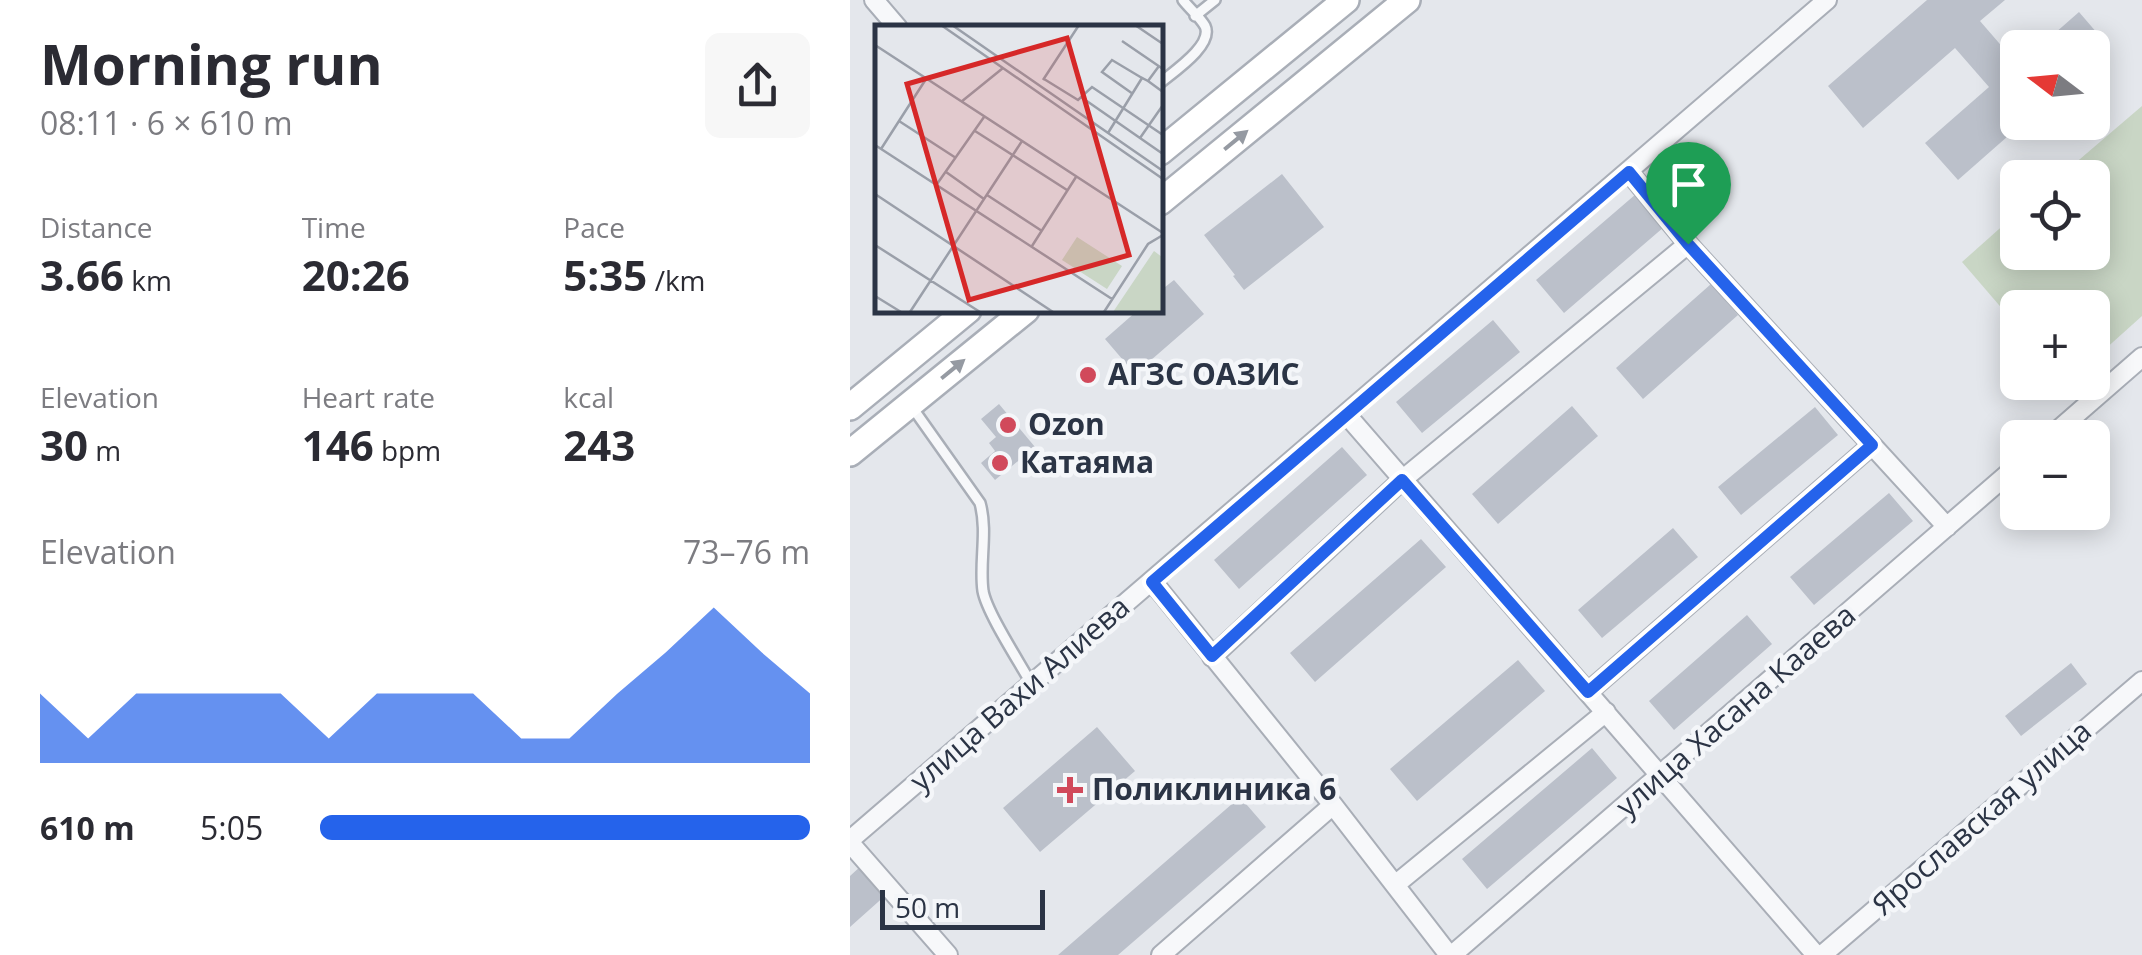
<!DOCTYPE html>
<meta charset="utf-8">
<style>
:root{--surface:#fff;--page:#f7f7f7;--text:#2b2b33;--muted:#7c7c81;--accent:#2563eb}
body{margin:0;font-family:"Open Sans",sans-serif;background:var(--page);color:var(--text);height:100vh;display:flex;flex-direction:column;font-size:38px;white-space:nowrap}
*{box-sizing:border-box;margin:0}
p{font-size:32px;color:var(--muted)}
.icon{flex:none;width:55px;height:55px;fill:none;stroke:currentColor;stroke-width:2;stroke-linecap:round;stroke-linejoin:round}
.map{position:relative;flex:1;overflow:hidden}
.drawer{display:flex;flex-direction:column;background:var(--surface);width:850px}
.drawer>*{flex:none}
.needle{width:65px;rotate:286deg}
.controls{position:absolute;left:1150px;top:30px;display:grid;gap:20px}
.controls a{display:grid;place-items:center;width:110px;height:110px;border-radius:15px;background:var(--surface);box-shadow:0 5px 25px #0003;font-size:50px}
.scale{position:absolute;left:30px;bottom:25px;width:165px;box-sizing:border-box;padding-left:10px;border:5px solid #2b3445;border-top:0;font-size:28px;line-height:35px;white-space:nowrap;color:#2b3445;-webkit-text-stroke:8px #f4f6f9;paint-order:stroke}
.pin{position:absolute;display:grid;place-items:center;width:85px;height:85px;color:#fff;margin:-102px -42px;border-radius:50% 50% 50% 0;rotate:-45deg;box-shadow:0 0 10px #0007}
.pin .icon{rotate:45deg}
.round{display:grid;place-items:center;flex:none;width:105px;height:105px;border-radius:15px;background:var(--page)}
.head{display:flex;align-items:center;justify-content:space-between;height:170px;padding:0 40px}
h1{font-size:55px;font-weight:700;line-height:75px}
.figures{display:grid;grid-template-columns:repeat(3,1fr);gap:15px;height:170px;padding:10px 40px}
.figures div{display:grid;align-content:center}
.figures b{font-size:42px;font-weight:700}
.figures small{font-size:28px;font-weight:400}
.figures p{font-size:28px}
.chart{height:280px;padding:20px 40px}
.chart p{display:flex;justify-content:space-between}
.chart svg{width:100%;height:180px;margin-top:10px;fill:var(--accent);opacity:.7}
ul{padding:0 40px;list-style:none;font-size:32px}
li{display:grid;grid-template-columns:160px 120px 1fr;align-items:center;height:75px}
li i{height:25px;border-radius:12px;background:var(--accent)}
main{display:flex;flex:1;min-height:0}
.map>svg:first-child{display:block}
.green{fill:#c9d6c5}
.building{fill:#bbc0ca}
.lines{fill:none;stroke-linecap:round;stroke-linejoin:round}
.service-casing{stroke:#a9aeb7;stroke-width:14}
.minor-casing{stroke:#a9aeb7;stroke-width:22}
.secondary-casing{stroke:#a9aeb7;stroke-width:30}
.service{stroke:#f7f8fa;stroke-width:9}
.minor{stroke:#f7f8fa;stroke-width:18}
.secondary{stroke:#fff;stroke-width:25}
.oneway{fill:#959aa2}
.route-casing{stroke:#fff;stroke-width:20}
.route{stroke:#2563eb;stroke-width:12}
.poi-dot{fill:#d1495b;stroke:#f4f6f9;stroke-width:4}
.labels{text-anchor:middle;stroke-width:9;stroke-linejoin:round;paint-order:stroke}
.poi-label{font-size:30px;font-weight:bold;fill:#2b3445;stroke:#f4f6f9;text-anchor:start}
.street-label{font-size:30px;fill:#2b3445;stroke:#f4f6f9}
.inset-road{fill:none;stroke:#9a9fa9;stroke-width:2.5}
.view{fill:#d62828;fill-opacity:0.15;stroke:#d62828;stroke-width:5}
.inset-edge{fill:none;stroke:#2b3445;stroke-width:5}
</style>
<main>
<section class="drawer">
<div class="head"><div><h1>Morning run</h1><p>08:11 · 6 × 610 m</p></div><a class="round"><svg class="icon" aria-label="share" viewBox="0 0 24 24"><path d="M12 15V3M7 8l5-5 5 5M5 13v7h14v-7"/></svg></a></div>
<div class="figures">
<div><p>Distance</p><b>3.66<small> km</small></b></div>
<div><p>Time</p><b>20:26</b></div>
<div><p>Pace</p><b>5:35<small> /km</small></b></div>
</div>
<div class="figures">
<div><p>Elevation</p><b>30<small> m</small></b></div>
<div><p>Heart rate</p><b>146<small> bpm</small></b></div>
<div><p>kcal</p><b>243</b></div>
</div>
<div class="chart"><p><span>Elevation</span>73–76 m</p>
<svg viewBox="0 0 160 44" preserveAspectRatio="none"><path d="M0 44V27L10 38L20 27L30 27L40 27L50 27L60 38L70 27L80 27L90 27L100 38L110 38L120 27L130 17L140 6L150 17L160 27V44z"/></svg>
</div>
<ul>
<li><b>610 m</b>5:05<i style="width:100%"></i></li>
</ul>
</section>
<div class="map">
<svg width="1292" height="955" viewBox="0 0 1292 955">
<rect width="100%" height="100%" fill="#e4e7ec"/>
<path class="green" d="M1292 106V316L1243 360 1242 308H1168L1167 326 1112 262 1167 213 1168 252H1242V178L1209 177Z"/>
<path class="building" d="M1077 0H1155L1130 21 1168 65V122H1174L1108 180 1075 143 1139 87 1105 48 1013 128 978 86Z
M1229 12 1260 48 1242 63V48H1188Z
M432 174 474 227 394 290 383 276 385 275 354 235Z
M786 194 814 227 714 313 686 280Z
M324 280 354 314 285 374 255 339 288 310H310V291Z
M861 284 888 315 793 399 766 368Z
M643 320 670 352 572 433 546 402Z
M149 404 185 447 145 480 131 463 145 451 139 443 146 437 131 419Z
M722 406 748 436 648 524 622 494Z
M965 407 988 435 891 515 868 487Z
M492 447 517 475 389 589 364 560Z
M1039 493 1063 521 964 605 940 577Z
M823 528 848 557 752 638 728 610Z
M571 539 596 567 465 682 440 653Z
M897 615 922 644 824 730 799 701Z
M668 660 695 691 567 801 540 769Z
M1221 663 1237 684 1171 736 1155 716Z
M247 727 285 771 190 852 153 808Z
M742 748 767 778 637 889 612 859Z
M390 797 416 827 268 955H208Z
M12 865 37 894 0 927V876Z"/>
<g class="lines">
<defs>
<path id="service" d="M345 16 365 0
M310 83C323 72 364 45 355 26 350 17 339 8 333 0
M62 407 130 503C138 532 129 562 133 591 137 613 170 663 182 685"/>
<path id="minor" d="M24 0 48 28
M779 172 838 244 1097 527
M496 414 966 955
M1199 438 1292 357
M302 581 483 805 599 955
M362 657 552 480 838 244
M738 692 1022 445
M0 840 977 0
M0 843 98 955
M545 885 756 712
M311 955 483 805
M602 955 1168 465
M972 955 1292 681"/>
<path id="secondary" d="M310 152 496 0
M310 202 557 0
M0 407 118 310
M0 453 176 310"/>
</defs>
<use href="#service" class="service-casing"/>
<use href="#minor" class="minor-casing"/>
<use href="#secondary" class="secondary-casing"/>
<use href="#service" class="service"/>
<use href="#minor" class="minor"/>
<use href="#secondary" class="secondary"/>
</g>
<defs><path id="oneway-solid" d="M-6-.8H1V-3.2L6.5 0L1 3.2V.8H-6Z" transform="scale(2.5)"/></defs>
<g class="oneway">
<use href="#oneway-solid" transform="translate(386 140) rotate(-39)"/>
<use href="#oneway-solid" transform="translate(103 369) rotate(-39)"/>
</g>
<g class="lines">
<defs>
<path id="route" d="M779 172 838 244 1022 445 738 692 552 480 362 656 302 582Z"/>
</defs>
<use href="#route" class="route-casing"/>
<use href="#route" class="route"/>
</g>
<g class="poi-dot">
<circle cx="238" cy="375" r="10"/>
<circle cx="158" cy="425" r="10"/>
<circle cx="150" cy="463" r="10"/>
<path d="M215 775h10v10h10v10h-10v10h-10v-10h-10v-10h10z"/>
</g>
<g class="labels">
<g class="poi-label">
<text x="258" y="385">АГЗС ОАЗИС</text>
<text x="178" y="435">Ozon</text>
<text x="170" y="473">Катаяма</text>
<text x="242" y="800">Поликлиника 6</text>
</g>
<g class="street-label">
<text transform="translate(170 694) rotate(-41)" y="10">улица Вахи Алиева</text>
<text transform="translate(886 711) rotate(-41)" y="10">улица Хасана Кааева</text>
<text transform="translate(1132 818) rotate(-41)" y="10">Ярославская улица</text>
</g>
</g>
<g transform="translate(25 25)">
<rect width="288" height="288" fill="#e4e7ec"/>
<path d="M202 212 247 241 232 264 187 235ZM279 226 287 232V287H238Z" fill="#c9d6c5"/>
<path class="inset-road" d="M66 0 288 154M77 0 288 146M260 0 288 19M247 16 288 44M0 20 288 208M284 41 273 56 288 67M169 54 203 75 217 62 288 110M168 55 204 0M258 69 227 47 237 35 267 53M206 72 288 129M86 77 128 43M24 96 81 133M100 106 192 165M233 108 267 53 273 56M265 113 288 80M0 120 237 274M6 124 51 54M71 147 109 174M62 159 109 92M0 169 178 287M112 170 167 206M0 220 105 287M157 221 201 152M0 271 26 287M35 287 147 116M229 287 273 219 288 210"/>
<path class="view" d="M192 13 254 230 94 275 32 59Z"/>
<rect width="288" height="288" class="inset-edge"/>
</g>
</svg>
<div class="controls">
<a><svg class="needle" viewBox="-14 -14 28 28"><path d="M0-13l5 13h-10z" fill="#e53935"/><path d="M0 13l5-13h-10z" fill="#7c7c81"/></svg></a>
<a><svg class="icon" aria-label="locate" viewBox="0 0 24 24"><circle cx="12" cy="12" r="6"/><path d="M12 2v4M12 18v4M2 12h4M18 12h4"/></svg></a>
<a>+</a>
<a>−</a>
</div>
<div class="scale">50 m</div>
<div class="pin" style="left:838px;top:244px;background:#1e9e55"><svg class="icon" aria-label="arrive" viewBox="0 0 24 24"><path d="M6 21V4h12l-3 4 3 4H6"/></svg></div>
</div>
</main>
